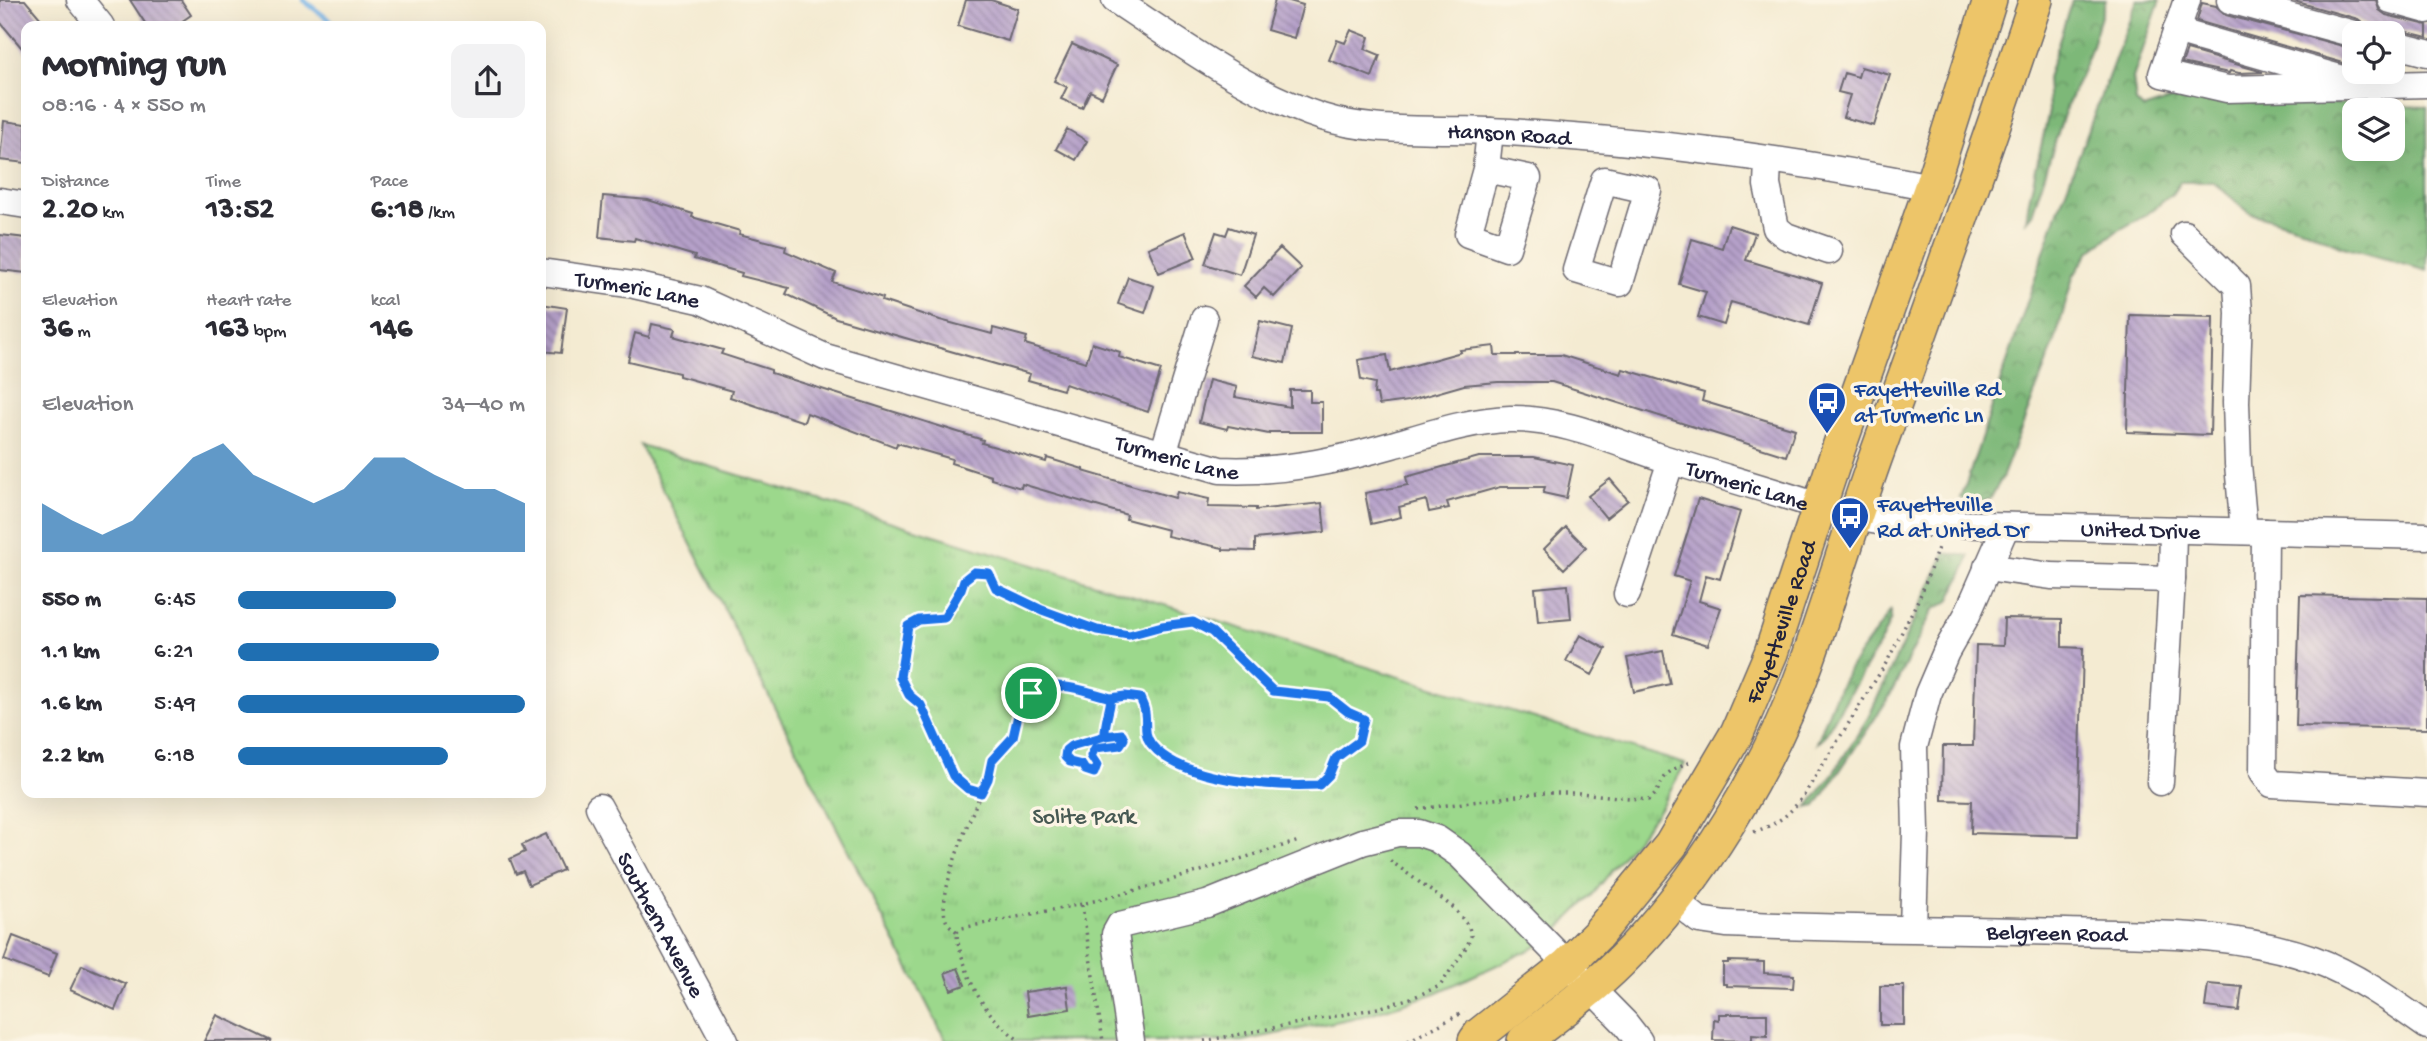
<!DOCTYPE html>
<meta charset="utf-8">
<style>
:root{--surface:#fff;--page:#f2f2f3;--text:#2b2b33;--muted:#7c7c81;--accent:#1f6fb2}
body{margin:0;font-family:"Gochi Hand",sans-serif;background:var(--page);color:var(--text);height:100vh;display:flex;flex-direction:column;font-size:26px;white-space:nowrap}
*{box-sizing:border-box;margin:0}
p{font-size:23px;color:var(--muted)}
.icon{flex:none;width:38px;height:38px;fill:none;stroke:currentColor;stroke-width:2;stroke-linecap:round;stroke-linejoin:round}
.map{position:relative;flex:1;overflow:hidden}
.sheet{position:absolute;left:21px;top:21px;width:525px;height:777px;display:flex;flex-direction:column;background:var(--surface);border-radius:14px;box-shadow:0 7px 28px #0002}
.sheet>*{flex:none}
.fabs{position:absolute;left:2342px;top:21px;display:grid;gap:14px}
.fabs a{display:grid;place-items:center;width:63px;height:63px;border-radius:14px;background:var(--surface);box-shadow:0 7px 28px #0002;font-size:35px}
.pin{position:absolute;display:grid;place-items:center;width:60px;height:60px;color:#fff;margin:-30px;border:4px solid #fff;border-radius:50%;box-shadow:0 2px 7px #0007}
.round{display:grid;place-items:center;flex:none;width:74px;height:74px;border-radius:14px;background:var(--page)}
.summary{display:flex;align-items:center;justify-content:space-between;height:119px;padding:0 21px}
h1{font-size:38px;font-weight:800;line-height:52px}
.metrics{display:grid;grid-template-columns:repeat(3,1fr);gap:10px;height:119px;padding:7px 21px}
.metrics div{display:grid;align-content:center}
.metrics b{font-size:30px;font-weight:800}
.metrics small{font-size:19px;font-weight:400}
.metrics p{font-size:19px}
.chart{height:196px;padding:14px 21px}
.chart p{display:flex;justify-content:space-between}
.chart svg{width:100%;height:126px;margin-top:7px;fill:var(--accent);opacity:.7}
ul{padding:0 21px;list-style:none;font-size:23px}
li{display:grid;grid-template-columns:112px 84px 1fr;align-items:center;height:52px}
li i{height:18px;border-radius:9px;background:var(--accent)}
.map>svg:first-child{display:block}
.forest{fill:url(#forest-crowns);stroke:#506d5a;stroke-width:2;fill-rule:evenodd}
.park{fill:url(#park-tufts);stroke:#5f7d64;stroke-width:2}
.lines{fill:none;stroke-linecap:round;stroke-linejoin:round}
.stream{stroke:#75b3e8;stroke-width:5}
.building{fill:url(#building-back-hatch)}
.minor-casing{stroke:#6c6870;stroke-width:29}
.major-casing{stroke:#6c6870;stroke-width:36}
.path{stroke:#6c6870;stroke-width:3.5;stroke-dasharray:2 5;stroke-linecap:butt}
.minor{stroke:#fff;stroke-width:26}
.major{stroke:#edc569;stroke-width:33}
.route-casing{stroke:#fff;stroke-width:14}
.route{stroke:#1a73e8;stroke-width:9}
.labels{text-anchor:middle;stroke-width:7;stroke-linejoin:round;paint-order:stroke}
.street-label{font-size:23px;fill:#22223b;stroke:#fcf5e5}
.transit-label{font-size:23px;fill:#164399;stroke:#fcf5e5;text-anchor:start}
.park-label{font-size:23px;fill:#475953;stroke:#fcf5e5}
</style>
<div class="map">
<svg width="2427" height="1041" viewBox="0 0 2427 1041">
<defs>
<pattern id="forest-crowns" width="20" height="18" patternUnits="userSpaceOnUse" patternTransform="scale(1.75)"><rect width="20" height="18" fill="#7db878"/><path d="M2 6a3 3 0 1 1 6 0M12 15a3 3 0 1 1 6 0" fill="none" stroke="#669564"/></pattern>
<pattern id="park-tufts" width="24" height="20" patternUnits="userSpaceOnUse" patternTransform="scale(1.75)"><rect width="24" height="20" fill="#9cd88c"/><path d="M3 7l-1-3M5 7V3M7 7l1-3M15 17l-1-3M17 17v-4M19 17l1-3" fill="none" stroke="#86b97a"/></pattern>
<pattern id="building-back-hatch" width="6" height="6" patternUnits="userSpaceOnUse" patternTransform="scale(1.75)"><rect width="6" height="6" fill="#b5a0c9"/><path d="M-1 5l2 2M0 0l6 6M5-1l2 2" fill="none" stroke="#9382a4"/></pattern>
</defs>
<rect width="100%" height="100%" fill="#fcf5e5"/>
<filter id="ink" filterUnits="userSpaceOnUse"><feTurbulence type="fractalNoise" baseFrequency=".0143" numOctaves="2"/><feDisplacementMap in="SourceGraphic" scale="14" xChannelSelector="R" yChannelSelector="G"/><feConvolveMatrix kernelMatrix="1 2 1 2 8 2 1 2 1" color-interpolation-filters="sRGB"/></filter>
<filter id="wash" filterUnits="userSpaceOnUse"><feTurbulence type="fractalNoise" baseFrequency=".00686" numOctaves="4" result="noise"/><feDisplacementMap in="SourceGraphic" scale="28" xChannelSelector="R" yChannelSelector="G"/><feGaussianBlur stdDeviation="1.57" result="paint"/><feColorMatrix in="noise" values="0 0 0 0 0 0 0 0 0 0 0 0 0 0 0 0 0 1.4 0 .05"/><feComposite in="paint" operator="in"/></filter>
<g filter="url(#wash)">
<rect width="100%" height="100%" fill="#f4ebd2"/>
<path class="forest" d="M2072 0H2106L2088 58 2066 108 2032 214 2026 221 2029 200 2049 111 2047 78Z
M2137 0H2160L2133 78 2136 102 2143 109 2177 98 2427 107V271L2340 246 2302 228 2250 213 2213 182H2180L2172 194 2146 215 2117 231 2089 252 2073 277 2055 341 2002 478 1990 499 1972 503 1961 499 2054 222ZM2354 110H2392V149H2354Z
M1945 553 1969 556 1967 564 1949 601 1933 610 1888 699 1816 806 1807 808 1834 772 1869 716Z
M1891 609V619L1880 643 1823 738 1817 743C1827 716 1837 687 1853 663 1865 644 1880 629 1891 609Z"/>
<path class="park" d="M640 445 1685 764 1659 810 1594 893 1545 943 1436 993 1363 1016 1242 1041H946Z"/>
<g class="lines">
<path class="stream" d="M303 0 337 26"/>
</g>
<g id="blocks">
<path class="building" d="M0 0H25L47 26H26V53L0 22Z
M130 0H181L191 15 175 26H147Z
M966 0H991L1018 9 1008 41 958 26Z
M1275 0H1286L1303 5 1294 38 1267 30Z
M2290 0H2376L2379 10 2386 15 2427 25V37L2396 29 2386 30 2366 25 2358 19Z
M2202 3 2216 6 2226 15 2354 49V68L2347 64 2197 21Z
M1351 30 1369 37 1365 49 1380 55 1372 77 1329 60 1337 40 1345 43Z
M1072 44 1117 65 1102 97 1090 91 1082 108 1061 99 1067 87 1054 81Z
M2187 50 2263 72 2239 73 2230 71 2229 73 2182 63Z
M1861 67 1890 75 1874 126 1843 117 1850 95 1838 92 1844 73 1858 77Z
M4 121 26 124V163L0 160Z
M1067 129 1087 141 1076 160 1056 149Z
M603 196 648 200 693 214 692 217 740 231 739 234 786 246 785 251 836 273 832 282 883 298 882 301 940 320 992 334 993 328 1027 337 1025 344 1086 362 1092 343 1120 352 1119 357 1161 370 1148 412 1065 384 1063 390 1028 380 1030 374 836 318 786 294 789 288 741 276 742 273 694 259 695 256 635 238 634 241 599 237Z
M1729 225 1755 233 1746 260 1822 283 1809 325 1731 302 1724 325 1698 317 1706 292 1679 284 1692 239 1722 248Z
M1229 227 1253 235 1240 275 1205 264 1216 232 1226 235Z
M1185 232 1196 258 1159 273 1148 248Z
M0 235 26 238V273L0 270Z
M1280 248 1301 268 1274 297 1264 288 1256 297 1244 286Z
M1128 277 1154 286 1145 313 1118 304Z
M541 304 567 308 561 353 541 351Z
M2130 315 2213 317 2210 435 2127 432Z
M1260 321 1292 329 1285 363 1252 356Z
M652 324 675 329 673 336 723 350 721 354 771 370V373L983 440 982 443 1046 462 1047 458 1083 469V471L1175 498 1177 492 1209 499 1208 507 1256 508V510L1322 503 1325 532 1255 539V551L1223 550V548L1167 536 1168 530 1126 519 1127 515 1022 484 1021 488 991 479V476L951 463 952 459 897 443 896 447 807 413 804 422 730 397 732 391 679 376V373L628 361 635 333 649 337Z
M1494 346 1495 355H1561L1621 374 1623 369 1704 393 1702 401 1795 429 1786 456 1552 382H1498L1464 385 1408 401 1379 405 1377 394H1374L1375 383 1361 380 1358 360 1387 355 1390 372 1461 352 1460 350Z
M1209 380 1237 387 1235 397 1290 407V390H1310V402H1322V432H1269V434L1228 426 1227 429 1199 422Z
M1479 457H1534L1573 465 1566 498 1543 493 1545 487H1500L1447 502 1449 508 1429 512 1426 500 1399 507 1401 517 1371 524 1365 493 1408 485 1406 477Z
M1610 479 1628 500 1606 518 1588 496Z
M1698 499 1740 512 1720 579 1706 575 1699 601 1721 608 1708 645 1673 634 1690 581 1674 576Z
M1566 527 1586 547 1564 569 1544 549Z
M1568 585 1571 619 1538 622 1535 588Z
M2300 595 2427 598V729L2296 726Z
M2004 618 2062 619V647L2083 648 2078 836 1971 833 1972 801 1942 800 1943 746H1973L1976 645 2003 646Z
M1580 635 1606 649 1592 675 1566 661Z
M1663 651 1670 684 1634 692 1627 658Z
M546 834 563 870 529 885 523 871 516 874 510 859 525 852 522 845Z
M13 936 57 953 48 977 4 960Z
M1728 961 1764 962V973L1794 975 1793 988 1727 986V984H1723V963H1728Z
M82 965 126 984 115 1010 70 990Z
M958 968 965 985 951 990 945 973Z
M2208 984 2242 987 2239 1011 2205 1007Z
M1067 986 1070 1009 1028 1016 1025 992Z
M1880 986H1904V1025H1880Z
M1719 1014H1767V1036L1752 1035V1041L1713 1040 1714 1019 1719 1020Z
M217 1015 272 1041H204Z"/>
</g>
</g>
<g filter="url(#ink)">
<use href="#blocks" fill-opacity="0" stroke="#6c6870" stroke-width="2"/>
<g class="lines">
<defs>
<g id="minor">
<path d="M80 0 101 26"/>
<path id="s1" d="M1115 0C1179 42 1248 93 1322 117 1363 130 1405 129 1448 130 1481 130 1515 132 1548 135 1676 144 1805 162 1931 187"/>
<path d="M2187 0 2162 74 2227 89 2427 84"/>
<path d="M2230 0 2354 34"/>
<path d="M2391 0 2427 10"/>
<path d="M2176 31 2343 79"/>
<path d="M2392 44 2427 53"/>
<path d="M1768 160 1767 185 1776 228 1786 236 1829 251"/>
<path d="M1486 169 1528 178 1507 248 1468 234 1486 169 1490 131"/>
<path d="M1604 180 1648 190 1620 283 1576 270Z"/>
<path d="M0 201 26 205"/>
<path d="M2184 234 2237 286 2239 313 2236 402 2238 464 2244 531"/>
<path id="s2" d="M541 272 634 285 700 300 825 357 1220 470C1279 473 1335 461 1392 445 1430 434 1470 420 1510 419 1564 418 1618 444 1669 460 1719 476 1771 490 1821 507"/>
<path d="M1163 454 1204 319"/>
<path id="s3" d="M1854 517 1884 522 1946 524 2427 536"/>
<path d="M2265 532 2263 772 2272 784 2427 793"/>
<path d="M1987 567 2051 576 2172 579 2173 530"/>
<path d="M1627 594 1671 461"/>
<path d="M2160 782 2172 579"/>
<path id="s4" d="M599 807 725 1041"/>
<path id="s5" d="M1674 900 1699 920 1726 924C1839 929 1953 929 2066 932 2149 934 2233 931 2313 959 2354 974 2392 1001 2427 1026"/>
<path d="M1913 928 1916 832 1914 747 1928 694 1946 652 1967 615 2006 526"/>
<path d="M1131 1041 1115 934 1120 925 1207 904 1362 842 1398 833H1419L1437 839 1460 855 1625 1023 1639 1041"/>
</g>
<g id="major">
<path id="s6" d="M1475 1041 1480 1034 1567 965 1597 935 1671 845 1737 733 1771 653 1838 450 1931 187 1990 0"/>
<path d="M1524 1041C1557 1015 1591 991 1620 962 1699 884 1770 766 1807 662 1831 595 1851 526 1875 459 1930 307 1985 154 2036 0"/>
</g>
</defs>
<use href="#minor" class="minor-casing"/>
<use href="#major" class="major-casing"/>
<path class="path" d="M974 572 989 573 996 588 1042 610 1098 630 1129 635 1162 626 1193 622 1212 632 1273 691 1329 697 1348 712 1364 719 1359 741 1336 758 1329 775 1319 785C1274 787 1181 782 1151 744 1143 733 1147 725 1145 713 1145 708 1142 703 1140 698L1125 696 1110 698 1064 686H1043L1021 702 1012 737 992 760 988 779 981 793 968 789 953 776 921 705 909 695 900 677 908 626 919 620 944 619 961 589 964 580Z
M1115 733 1122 734 1124 739 1120 745 1095 748 1092 756 1098 765 1094 773 1085 770 1082 765 1070 762 1065 757 1066 750 1071 746Z
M1105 736 1110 698
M981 793C970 818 936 896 946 920 947 924 953 928 957 932 957 943 961 954 965 965 975 998 992 1020 1020 1041
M1418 809 1539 793H1579L1648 800C1658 795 1659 785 1665 777 1671 769 1680 766 1689 762
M1754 832C1779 823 1788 816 1804 795L1888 660 1922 592 1939 545
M1082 905 1103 1041
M957 932 962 928 1082 904 1148 887 1299 841
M1204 1041 1378 1008 1414 997 1440 986 1467 946 1471 936 1469 927 1454 908 1388 859
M1408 1041 1464 1012"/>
<use href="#minor" class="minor"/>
<use href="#major" class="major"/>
</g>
</g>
<g class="lines" filter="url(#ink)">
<defs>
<path id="route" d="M1031 693C1055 678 1084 691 1111 698 1110 710 1104 724 1105 736L1071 746 1066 750 1065 757 1070 762 1082 765 1085 770 1094 773 1097 765 1091 756 1095 748 1120 745 1124 739 1122 734 1105 736C1104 724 1110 710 1111 698L1125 696 1140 698C1142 703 1145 708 1145 713 1147 725 1143 733 1151 744 1181 782 1274 787 1319 785L1329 775 1336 758 1359 741 1364 719 1348 712 1329 697 1273 691 1212 632 1193 622 1162 626 1129 635 1097 630 1042 610 996 588 989 573 974 572 964 580 961 589 944 618 919 620 908 626 900 677 909 695 921 705 953 776 968 789 981 793 988 779 992 760 1013 737 1021 702 1031 693"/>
</defs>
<use href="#route" class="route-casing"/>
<use href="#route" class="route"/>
</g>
<defs>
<symbol id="bus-pin" viewBox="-11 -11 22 30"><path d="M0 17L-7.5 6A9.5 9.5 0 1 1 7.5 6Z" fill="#1a4fb4" stroke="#fcf5e5"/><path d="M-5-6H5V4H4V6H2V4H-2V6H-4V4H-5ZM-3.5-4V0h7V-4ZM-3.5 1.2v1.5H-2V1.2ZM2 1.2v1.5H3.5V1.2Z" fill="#fff"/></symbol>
</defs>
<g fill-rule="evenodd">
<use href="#bus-pin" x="1805" y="379" width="44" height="60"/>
<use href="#bus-pin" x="1828" y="494" width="44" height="60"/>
</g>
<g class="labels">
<g class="street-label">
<text dy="8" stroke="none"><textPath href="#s1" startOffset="427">Hanson Road</textPath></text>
<text dy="8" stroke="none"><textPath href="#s2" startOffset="98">Turmeric Lane</textPath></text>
<text dy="8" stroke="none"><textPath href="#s2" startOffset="665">Turmeric Lane</textPath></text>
<text dy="8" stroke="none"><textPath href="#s2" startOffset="1253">Turmeric Lane</textPath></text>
<text dy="8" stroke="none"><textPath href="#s3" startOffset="287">United Drive</textPath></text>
<text dy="8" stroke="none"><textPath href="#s6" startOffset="528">Fayetteville Road</textPath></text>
<text dy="8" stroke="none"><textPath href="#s4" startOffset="133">Southern Avenue</textPath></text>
<text dy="8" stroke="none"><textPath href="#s5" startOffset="390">Belgreen Road</textPath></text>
</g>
<g class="transit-label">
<text x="1854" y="396">Fayetteville Rd<tspan x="1854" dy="26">at Turmeric Ln</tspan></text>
<text x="1877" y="511">Fayetteville<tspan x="1877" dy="26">Rd at United Dr</tspan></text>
</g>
<g class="park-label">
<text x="1084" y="823">Solite Park</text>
</g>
</g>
</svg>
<div class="fabs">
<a><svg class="icon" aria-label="locate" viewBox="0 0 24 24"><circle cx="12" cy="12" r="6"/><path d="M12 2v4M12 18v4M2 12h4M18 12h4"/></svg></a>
<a><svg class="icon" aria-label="layers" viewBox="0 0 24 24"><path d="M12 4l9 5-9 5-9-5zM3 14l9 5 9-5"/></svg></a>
</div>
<div class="pin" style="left:1031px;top:693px;background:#1e9e55"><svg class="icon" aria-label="arrive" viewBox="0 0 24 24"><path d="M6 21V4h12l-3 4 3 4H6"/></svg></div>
<section class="sheet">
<div class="summary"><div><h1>Morning run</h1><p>08:16 · 4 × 550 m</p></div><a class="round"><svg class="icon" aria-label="share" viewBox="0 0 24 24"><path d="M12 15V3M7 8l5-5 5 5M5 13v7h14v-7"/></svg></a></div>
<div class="metrics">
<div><p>Distance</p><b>2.20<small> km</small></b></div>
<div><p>Time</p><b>13:52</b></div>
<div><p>Pace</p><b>6:18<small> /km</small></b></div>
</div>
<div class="metrics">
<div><p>Elevation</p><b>36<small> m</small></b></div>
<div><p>Heart rate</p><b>163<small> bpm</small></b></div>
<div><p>kcal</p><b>146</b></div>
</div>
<div class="chart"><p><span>Elevation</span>34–40 m</p>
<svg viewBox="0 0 160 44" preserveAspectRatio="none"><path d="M0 44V27L10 33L20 38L30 33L40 22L50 11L60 6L70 17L80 22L90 27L100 22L110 11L120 11L130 17L140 22L150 22L160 27V44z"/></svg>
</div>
<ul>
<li><b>550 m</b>6:45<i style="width:55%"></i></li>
<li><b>1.1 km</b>6:21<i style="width:70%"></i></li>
<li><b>1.6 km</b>5:49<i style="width:100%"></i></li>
<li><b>2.2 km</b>6:18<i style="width:73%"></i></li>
</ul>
</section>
</div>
